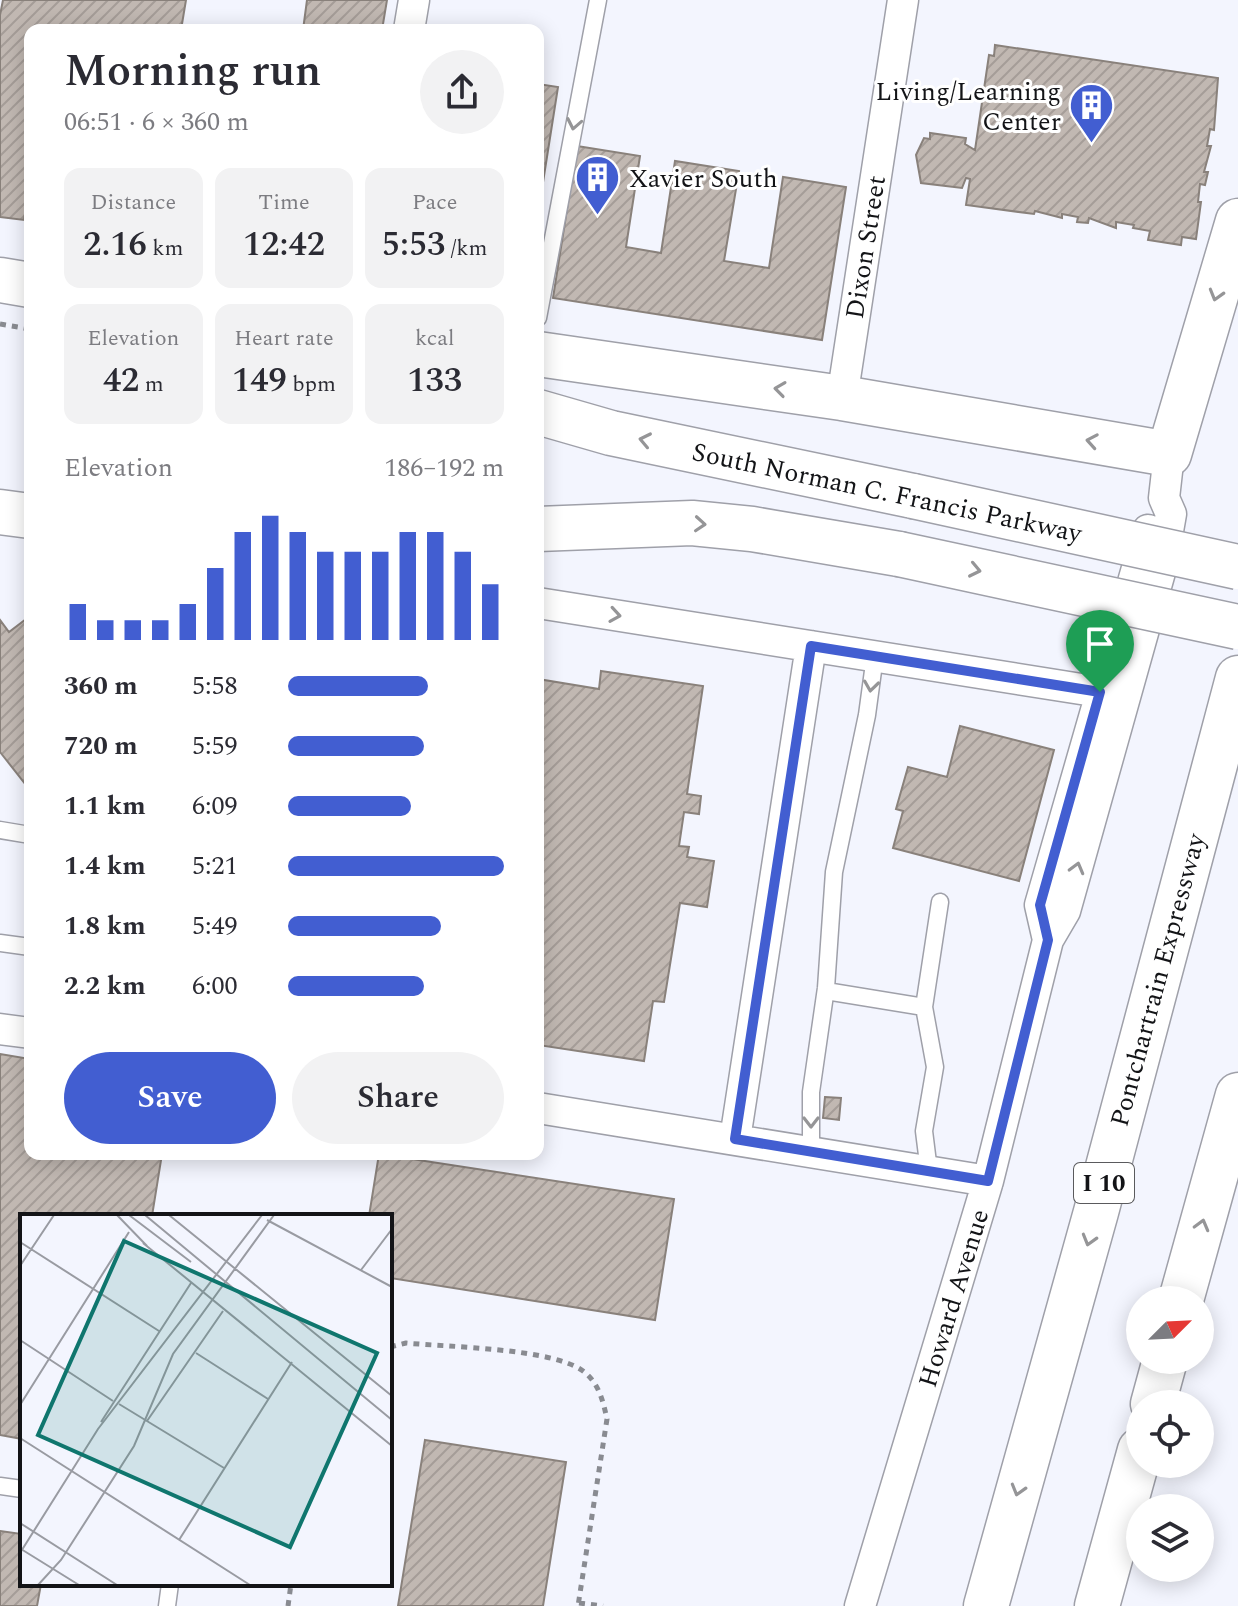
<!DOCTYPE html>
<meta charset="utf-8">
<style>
:root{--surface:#fff;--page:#f2f2f3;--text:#2b2b33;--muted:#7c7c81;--accent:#425ed1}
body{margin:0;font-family:Spectral,serif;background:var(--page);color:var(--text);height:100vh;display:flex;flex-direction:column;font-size:30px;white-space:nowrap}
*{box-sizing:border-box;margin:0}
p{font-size:26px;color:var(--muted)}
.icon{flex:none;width:44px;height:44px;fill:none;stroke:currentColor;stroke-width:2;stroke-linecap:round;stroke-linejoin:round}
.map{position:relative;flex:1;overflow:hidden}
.panel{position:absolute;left:24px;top:24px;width:520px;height:1136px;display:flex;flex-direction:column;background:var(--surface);border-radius:16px;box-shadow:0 4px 20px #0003}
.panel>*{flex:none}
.needle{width:52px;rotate:66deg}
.tools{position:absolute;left:1126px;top:1286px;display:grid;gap:16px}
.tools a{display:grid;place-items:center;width:88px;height:88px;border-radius:50%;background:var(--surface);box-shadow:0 4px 20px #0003;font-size:40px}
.pin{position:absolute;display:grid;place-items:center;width:68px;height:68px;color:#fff;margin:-82px -34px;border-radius:50% 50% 50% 0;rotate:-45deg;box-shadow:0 0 8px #0007}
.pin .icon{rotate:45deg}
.round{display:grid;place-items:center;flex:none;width:84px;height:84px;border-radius:42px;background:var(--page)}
.summary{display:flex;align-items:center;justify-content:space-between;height:136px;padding:0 40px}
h1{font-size:44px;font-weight:600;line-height:60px}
.figures{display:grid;grid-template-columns:repeat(3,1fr);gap:12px;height:136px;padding:8px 40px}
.figures div{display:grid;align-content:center;border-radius:16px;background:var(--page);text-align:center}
.figures b{font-size:34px;font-weight:600}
.figures small{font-size:22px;font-weight:400}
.figures p{font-size:22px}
.chart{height:224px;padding:16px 40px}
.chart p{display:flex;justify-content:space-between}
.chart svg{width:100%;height:144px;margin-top:8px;stroke:var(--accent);stroke-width:6}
.cta{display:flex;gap:16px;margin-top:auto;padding:16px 40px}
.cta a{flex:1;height:92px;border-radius:48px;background:var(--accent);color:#fff;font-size:32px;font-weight:600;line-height:92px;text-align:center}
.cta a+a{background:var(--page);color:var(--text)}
ul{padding:0 40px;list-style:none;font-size:26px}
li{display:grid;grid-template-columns:128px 96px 1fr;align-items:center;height:60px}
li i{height:20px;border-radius:10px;background:var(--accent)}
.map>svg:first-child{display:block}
.building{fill:url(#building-hatch);stroke:#89817b;stroke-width:2}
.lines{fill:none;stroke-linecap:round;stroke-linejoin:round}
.lane-casing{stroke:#9fa0a9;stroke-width:19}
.street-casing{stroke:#9fa0a9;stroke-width:33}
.secondary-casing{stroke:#9fa0a9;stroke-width:47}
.highway-casing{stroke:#9fa0a9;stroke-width:47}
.path{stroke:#898b91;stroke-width:5;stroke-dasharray:6 6;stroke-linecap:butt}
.lane{stroke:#fff;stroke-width:16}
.street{stroke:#fff;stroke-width:30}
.secondary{stroke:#fff;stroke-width:44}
.highway{stroke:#fff;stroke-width:44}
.secondary-bridge-casing{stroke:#9fa0a9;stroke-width:47;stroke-linecap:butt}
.secondary-bridge{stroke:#fff;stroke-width:44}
.oneway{stroke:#959597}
.route-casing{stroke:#fff;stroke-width:16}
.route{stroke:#425ed1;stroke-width:10}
.labels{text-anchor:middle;stroke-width:6;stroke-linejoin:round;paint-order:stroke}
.shield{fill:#fff;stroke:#5a5a5d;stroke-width:2}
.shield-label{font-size:24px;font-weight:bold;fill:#131417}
.poi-label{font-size:26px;fill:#131417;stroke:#fff;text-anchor:end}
.street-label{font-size:26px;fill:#131417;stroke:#fff}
.inset-road{fill:none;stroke:#999ba2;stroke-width:2}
.view{fill:#0f766e;fill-opacity:0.15;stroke:#0f766e;stroke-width:4}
.inset-edge{fill:none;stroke:#131417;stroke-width:4}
</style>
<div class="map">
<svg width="1238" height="1606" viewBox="0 0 1238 1606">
<defs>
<pattern id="building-hatch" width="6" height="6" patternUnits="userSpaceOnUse" patternTransform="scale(2)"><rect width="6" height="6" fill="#c1b8b2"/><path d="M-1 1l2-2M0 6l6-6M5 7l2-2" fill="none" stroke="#a59d98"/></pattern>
</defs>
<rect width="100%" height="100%" fill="#f3f5fe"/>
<path class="building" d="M3 0H186L181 30H30V184L24 220 0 217V15Z
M307 0H387L382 30H303Z
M995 45 1218 78 1214 130 1210 129 1207 146H1211L1204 172H1208L1205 185 1200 184 1198 202H1201L1196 239 1182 237 1181 245 1148 240 1150 231 1133 228 1134 225 1116 222V228L1089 218 1088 223 1077 222 1078 217 1062 214V218L1035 211 1034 214 966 205 970 179 966 178 962 188 921 183 916 155 924 138 930 139V133L966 138 965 144 975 150 989 55 994 56Z
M538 84 558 87 538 214Z
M577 146 640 156 626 247 661 253 675 161 739 171 724 261 769 268 783 177 846 187 822 340 553 298Z
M30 616V790L0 752V620L9 632Z
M601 671 703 686 687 794 701 796 699 814 684 812 679 846 689 847 687 857 714 861 707 907 680 903 664 1002 653 1001 644 1061 538 1045V679L599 689Z
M960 726 1054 750 1019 881 893 848 903 811 896 809 908 767 947 777Z
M0 1054 30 1059V1154H162L152 1216H22V1439L0 1435Z
M825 1097 841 1098 839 1120 823 1118Z
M379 1154 674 1199 655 1320 390 1278V1216H369Z
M425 1440 566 1462 543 1606H398Z
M0 1531 22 1534V1584H41L37 1606H0Z"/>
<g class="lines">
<defs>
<path id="lane" d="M538 318 598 0
M0 830 30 835
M0 943 30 947
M826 991 924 1007 940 902
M924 1007 935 1067 924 1131 929 1171
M811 1151V1092L826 988 834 872 867 715 875 656
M0 1486 22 1489
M167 1606 170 1584"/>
<path id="street" d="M409 30 414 0
M842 398 903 0
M538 603 1100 692
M1048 940 1040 905 1148 530
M0 1029 30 1033
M538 1108 988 1181
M735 1139 811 646
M860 1606 988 1181 1048 940 1065 911 1162 565 1171 514 1164 498 1169 454"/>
<path id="secondary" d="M0 280 30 285
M538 354 842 398 1169 454 1238 221
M538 412 611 433 913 496
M0 512 30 516
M538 529 692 523 752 529 899 554"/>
<path id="highway" d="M1181 1300 1238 1095
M1153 1404 1165 1360
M986 1606 1096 1212 1238 678
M1097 1606 1140 1450"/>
</defs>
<use href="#lane" class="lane-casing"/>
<use href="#street" class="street-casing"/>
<use href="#secondary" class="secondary-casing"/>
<use href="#highway" class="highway-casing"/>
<path class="path" d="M0 324 30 329
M390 1347 406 1343C447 1347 552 1348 583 1371 599 1383 603 1401 607 1419L578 1606
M579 1603 603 1606
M288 1606 291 1584"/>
<use href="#lane" class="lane"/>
<use href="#street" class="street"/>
<use href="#secondary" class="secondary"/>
<use href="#highway" class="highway"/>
<defs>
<path id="secondary-bridge" d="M913 496 1238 567
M899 554 1238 627"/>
</defs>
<use href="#secondary-bridge" class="secondary-bridge-casing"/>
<use href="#secondary-bridge" class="secondary-bridge"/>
</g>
<defs><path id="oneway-chevron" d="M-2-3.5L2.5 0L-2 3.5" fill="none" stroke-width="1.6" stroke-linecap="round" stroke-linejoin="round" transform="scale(2)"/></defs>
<g class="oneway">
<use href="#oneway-chevron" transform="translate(574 124) rotate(101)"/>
<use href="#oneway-chevron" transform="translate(1216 295) rotate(106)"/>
<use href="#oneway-chevron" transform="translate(780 389) rotate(-172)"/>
<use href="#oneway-chevron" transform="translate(645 440) rotate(-168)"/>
<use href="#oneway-chevron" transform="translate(1092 441) rotate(-170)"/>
<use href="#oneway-chevron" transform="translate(700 524) rotate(4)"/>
<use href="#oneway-chevron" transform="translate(975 570) rotate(12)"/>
<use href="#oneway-chevron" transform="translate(615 615) rotate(9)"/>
<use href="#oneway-chevron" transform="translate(871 686) rotate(98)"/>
<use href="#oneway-chevron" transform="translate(1077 868) rotate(-75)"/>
<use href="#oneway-chevron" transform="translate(811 1122) rotate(90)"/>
<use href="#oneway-chevron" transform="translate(1202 1225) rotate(-75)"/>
<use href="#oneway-chevron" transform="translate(1089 1240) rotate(106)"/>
<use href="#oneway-chevron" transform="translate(1018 1490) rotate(106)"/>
</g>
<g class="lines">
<defs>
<path id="route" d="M811 646 1100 692 1040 905 1048 940 988 1181 735 1139Z"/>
</defs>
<use href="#route" class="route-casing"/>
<use href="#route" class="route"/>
</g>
<defs>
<symbol id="building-pin" viewBox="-11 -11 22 30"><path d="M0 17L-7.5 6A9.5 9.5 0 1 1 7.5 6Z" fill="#425ed1" stroke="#fff"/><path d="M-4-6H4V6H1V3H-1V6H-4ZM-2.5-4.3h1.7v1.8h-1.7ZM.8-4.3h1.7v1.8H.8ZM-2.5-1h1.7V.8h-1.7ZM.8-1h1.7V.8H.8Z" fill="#fff"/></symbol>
</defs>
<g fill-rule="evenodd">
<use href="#building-pin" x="1066" y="80" width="51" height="69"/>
<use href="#building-pin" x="572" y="152" width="51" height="69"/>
</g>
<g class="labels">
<rect class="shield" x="1074" y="1163" width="60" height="40" rx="6"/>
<g class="shield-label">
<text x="1104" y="1191">I 10</text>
</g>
<g class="poi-label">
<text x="1061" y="100">Living/Learning<tspan x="1061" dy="30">Center</tspan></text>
<text x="629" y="187" text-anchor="start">Xavier South</text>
</g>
<g class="street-label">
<text transform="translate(865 247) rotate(-81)" y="9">Dixon Street</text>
<text transform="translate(887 492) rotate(12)" y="9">South Norman C. Francis Parkway</text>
<text transform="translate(1157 980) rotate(-75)" y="9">Pontchartrain Expressway</text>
<text transform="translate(953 1298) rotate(-73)" y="9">Howard Avenue</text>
</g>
</g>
<g transform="translate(20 1214)">
<rect width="372" height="372" fill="#f3f5fe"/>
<path class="inset-road" d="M97 1 127 32M109 1 171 48M125 1 372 206M149 1 372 182M247 6 372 73M0 28 139 117M123 29 372 232M0 52 34 1M341 56 372 15M0 126 93 187M176 139 248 185M99 190 204 254M0 191 109 18M127 207 203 97M81 208 171 69M0 224 230 371M0 309 97 371M159 326 272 148M1 335 59 371M0 339 78 215 242 1M18 371 41 346 114 232 153 140 254 1"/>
<path class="view" d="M104 27 357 139 270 333 18 221Z"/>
<rect width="372" height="372" class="inset-edge"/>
</g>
</svg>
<div class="tools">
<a><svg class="needle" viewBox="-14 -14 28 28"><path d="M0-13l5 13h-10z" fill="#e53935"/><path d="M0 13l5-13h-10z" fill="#7c7c81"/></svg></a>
<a><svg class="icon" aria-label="locate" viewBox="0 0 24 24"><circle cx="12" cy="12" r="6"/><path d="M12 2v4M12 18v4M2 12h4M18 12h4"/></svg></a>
<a><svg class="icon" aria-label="layers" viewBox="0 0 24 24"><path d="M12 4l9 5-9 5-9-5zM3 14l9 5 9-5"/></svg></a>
</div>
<div class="pin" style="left:1100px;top:692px;background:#1e9e55"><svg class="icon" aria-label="arrive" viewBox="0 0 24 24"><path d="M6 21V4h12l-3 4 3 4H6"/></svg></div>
<section class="panel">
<div class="summary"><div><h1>Morning run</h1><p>06:51 · 6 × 360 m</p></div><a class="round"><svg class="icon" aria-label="share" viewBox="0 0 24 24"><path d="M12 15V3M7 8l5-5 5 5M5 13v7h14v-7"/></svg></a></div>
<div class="figures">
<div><p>Distance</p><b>2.16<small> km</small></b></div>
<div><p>Time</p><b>12:42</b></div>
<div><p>Pace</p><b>5:53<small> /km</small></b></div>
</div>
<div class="figures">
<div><p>Elevation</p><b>42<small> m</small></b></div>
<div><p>Heart rate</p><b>149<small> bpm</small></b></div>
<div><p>kcal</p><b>133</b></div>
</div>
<div class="chart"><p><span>Elevation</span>186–192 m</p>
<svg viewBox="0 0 160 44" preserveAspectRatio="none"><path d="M5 44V33M15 44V38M25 44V38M35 44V38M45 44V33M55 44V22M65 44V11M75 44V6M85 44V11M95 44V17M105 44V17M115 44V17M125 44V11M135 44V11M145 44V17M155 44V27"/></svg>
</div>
<ul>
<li><b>360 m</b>5:58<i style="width:65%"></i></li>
<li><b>720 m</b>5:59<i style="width:63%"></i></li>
<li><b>1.1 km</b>6:09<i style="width:57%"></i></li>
<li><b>1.4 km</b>5:21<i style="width:100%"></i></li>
<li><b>1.8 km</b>5:49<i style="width:71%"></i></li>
<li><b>2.2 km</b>6:00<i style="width:63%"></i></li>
</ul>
<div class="cta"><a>Save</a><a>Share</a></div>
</section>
</div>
